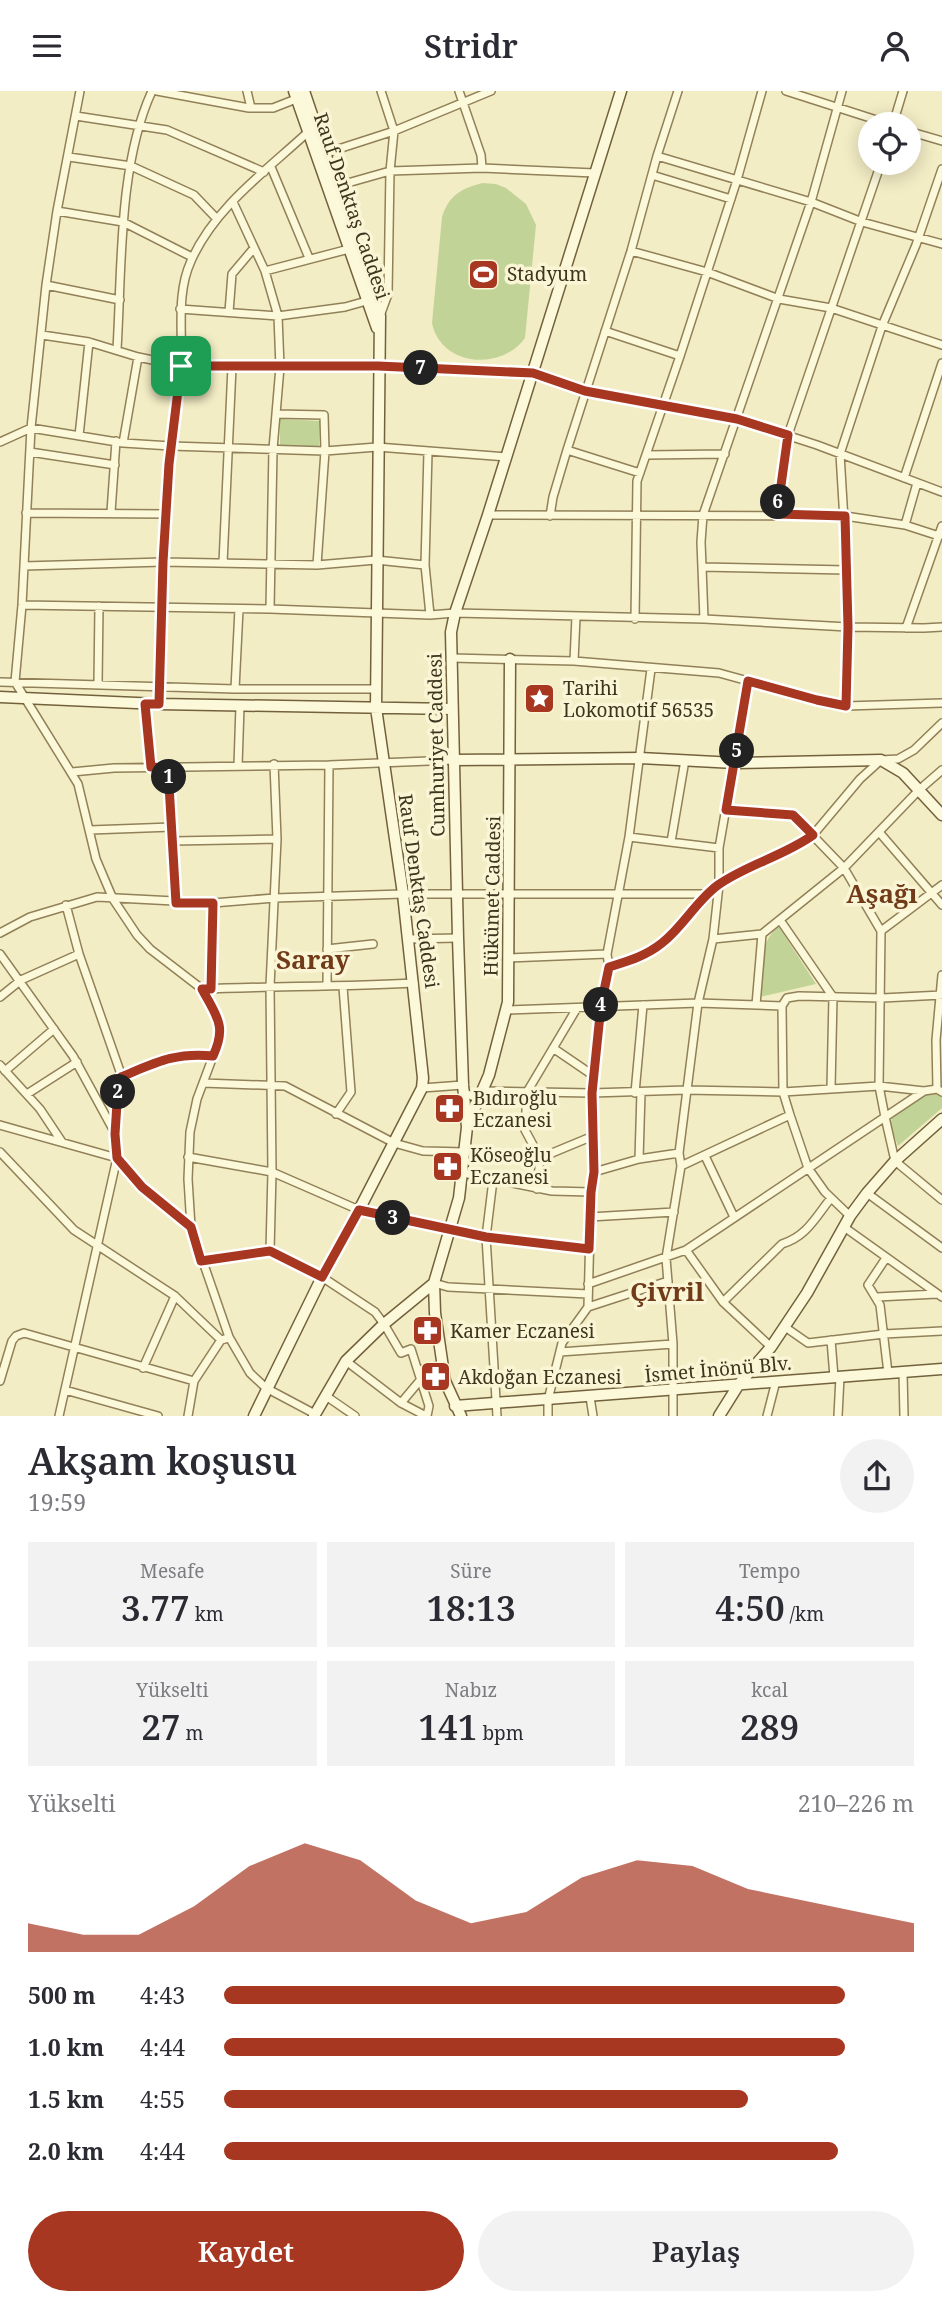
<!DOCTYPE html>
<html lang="tr">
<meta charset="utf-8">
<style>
:root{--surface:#fff;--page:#f2f2f3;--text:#2b2b33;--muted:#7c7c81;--accent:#a73721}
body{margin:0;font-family:"Noto Serif",serif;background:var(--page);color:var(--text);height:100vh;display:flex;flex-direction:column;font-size:26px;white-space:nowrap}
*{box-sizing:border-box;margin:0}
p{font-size:23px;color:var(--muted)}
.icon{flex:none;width:38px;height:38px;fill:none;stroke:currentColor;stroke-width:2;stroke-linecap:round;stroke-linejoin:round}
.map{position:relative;height:1325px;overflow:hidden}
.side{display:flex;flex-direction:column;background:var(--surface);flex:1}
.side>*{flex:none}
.tools{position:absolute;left:858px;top:21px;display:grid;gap:14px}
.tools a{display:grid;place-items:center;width:63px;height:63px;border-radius:50%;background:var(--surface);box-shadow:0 4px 18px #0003;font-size:35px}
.pin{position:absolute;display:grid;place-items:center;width:60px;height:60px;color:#fff;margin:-30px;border-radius:14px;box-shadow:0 4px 10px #0006}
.km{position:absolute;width:35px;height:35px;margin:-18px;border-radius:50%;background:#222;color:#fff;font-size:19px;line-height:35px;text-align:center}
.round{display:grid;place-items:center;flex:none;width:74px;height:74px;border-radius:37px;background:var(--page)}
.overview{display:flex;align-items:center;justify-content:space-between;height:119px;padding:0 28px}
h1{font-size:38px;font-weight:600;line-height:52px}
.metrics{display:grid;grid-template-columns:repeat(3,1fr);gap:10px;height:119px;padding:7px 28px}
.metrics div{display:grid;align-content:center;border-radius:0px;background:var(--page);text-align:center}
.metrics b{font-size:35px;font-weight:600}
.metrics small{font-size:19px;font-weight:400}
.metrics p{font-size:19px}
.chart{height:196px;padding:14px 28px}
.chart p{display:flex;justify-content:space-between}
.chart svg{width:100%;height:126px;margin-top:7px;fill:var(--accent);opacity:.7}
.cta{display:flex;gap:14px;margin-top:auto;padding:14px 28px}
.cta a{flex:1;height:80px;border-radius:42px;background:var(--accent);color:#fff;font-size:28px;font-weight:600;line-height:80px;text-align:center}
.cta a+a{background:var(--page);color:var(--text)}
ul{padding:0 28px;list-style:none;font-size:23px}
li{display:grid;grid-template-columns:112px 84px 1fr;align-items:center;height:52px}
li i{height:18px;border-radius:9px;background:var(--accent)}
header{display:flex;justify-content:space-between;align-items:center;height:91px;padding:0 28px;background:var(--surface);font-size:32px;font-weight:600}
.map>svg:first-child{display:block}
.green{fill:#c2d397}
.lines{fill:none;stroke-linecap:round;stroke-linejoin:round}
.street-casing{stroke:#918058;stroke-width:10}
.secondary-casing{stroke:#73613b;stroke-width:13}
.street{stroke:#fcf8da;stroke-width:7}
.secondary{stroke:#fcf8da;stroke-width:10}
.route-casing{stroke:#fff;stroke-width:14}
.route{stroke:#a73721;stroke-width:9}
.labels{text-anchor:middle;stroke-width:7;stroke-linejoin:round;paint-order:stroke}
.street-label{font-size:19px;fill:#3f341e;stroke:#f9f5d5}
.poi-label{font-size:19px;fill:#3f341e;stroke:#f9f5d5;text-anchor:start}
.district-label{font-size:26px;font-weight:bold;fill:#713a18;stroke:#f9f5d5}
</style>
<header><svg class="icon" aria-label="menu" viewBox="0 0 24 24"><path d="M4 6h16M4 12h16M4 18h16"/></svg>Stridr<svg class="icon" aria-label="person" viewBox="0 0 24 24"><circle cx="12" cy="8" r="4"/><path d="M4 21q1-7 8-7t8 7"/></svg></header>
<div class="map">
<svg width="942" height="1325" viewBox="0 0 942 1325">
<rect width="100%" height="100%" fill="#f3edc5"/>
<path class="green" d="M482 92 496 93 506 97 526 113 536 134 525 247C502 280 441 276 432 232L442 126C449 104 461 98 482 92Z
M280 328 320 330 319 356 280 354Z
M779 836 816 893 760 906C762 886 758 848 779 836Z
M931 1003 942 1004V1017L898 1055 890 1034 892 1027 925 1004Z"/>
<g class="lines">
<defs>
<path id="street" d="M80 0 57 120 46 194 31 337 22 514 15 591 78 693 96 768 113 808 137 844 150 858 202 898 219 929 221 944 197 1008 190 1041 188 1088 191 1136 229 1246 250 1282 266 1297 315 1323
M157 0 249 17H273L296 8
M247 0 251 17
M459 0 481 64 482 77
M786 0 889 33
M76 25 167 39 264 81
M893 33 903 0
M908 40 942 50
M326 62 394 40 491 0
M657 65 811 111 862 131 942 153
M69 66 131 75 194 104 217 128
M271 76 309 167
M652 84 731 108
M337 95 390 80 482 77 595 82
M233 111 265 180 278 225 280 276 273 358 270 518
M57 120 123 131 192 166
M631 160 707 181 779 208 831 217 942 254
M265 180 349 158
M46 194 120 209
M180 218 278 225 345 216 370 209
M229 221 232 183 254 157
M380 225 388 203 390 80 394 40 381 0
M605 240 680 265
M42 244 89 251 138 266 181 275H378L533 282 585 300 737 328 817 354 942 401
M117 258C122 178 118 74 152 0
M276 323 324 324 325 360 317 474
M79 345 89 251
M0 351 31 337 123 352 171 355 325 360 377 356 507 366
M123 352 138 266
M567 359 640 382
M30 361 115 374
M428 361 425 474 430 524
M647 364 725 363
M904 387 942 272
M111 421 116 350
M26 422 167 423
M777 423 788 344 881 72
M488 424 845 425 905 434 939 445
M550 425 553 406 567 359 631 160 657 65 678 0
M905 434 917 392
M223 472 232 276
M24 475 163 471 317 474 376 469 425 474
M702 476 847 479
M22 514 270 518 430 524 455 522 704 528 848 536 924 537 942 536
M635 528 637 390 680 265 737 89 762 0
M704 528 701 451 703 424 811 111 842 0
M906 537 942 435
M452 567 574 570 719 582 817 609 846 615 942 612
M574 570 576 526
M0 591 235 598H375
M98 593 99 515
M235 598 239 518
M145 613 151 676
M159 613C163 534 164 454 169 374 171 341 180 308 181 274 183 239 176 203 191 170 214 117 267 79 308 41L313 40
M846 615 847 479 840 363 882 235 916 154 942 78
M238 675 240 615
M168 677 175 812
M72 681 114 677 329 674 454 669
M726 719 793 724 844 777 881 840 879 995 885 1026 895 1070 942 1109
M90 739 172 736
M879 741 942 814
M629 746 719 757
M173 750 277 748
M671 751 685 669
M780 829 833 906 831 997
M881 840 942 794
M0 842 30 826 97 806 213 812 274 807 403 803H708
M408 848 458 847
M713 848 762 843
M327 858 373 853
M0 863 73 965 115 1042
M508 867 607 863
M609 876 638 868 663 852 719 794 752 774 798 754 813 744 860 688 881 669 898 668 914 659 942 632
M327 895 329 674
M202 898C273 895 343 896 414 892
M211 898 213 812
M0 906 21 889 79 863
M756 914 762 843 844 777 919 699 942 679
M507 919 698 912 782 915
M553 957 594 985
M0 974 40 1018 62 1051
M5 980 54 938
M122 986C155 972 175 961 213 965
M203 992 285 995 394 1052 423 1060 465 1061
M422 997 463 994
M937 998 936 949 942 884
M465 1002 472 1005 483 1000 592 1002 686 999 783 1001 879 995 924 1000 937 998 942 1001
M635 1002 643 914
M27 1003 77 971
M336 1023 351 1001 343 896
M0 1034 117 1067 142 1096 191 1136
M0 1061 74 1139 175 1205 221 1249
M705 1065 734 1126
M188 1066 272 1081 359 1119 486 1146 588 1158
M540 1067 593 1045
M639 1068 641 1001
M681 1075 790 1024
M594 1081 639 1068 679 1062
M463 1082 552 1100 591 1101
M493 1089 486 1146 497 1325
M537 1098 540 1067 525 1039 527 1001 577 917
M867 1102 942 1157
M850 1125 825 1101 808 1077 790 1024 783 1001 782 915 787 907 799 905 882 907 942 904
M590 1126 674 1121
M844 1136 942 1206
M686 1159 723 1211 771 1256
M270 1160 272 1081 270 895 277 748 274 673
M886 1167 868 1194 880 1214 888 1282
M201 1170 270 1160 322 1186 375 1221 384 1233 401 1262 411 1258 429 1315 427 1325
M434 1192 448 1196 588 1203
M588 1193 686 1159 924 1000
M877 1206 937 1203
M723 1211 782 1153C807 1145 815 1127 831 1107
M588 1216 668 1190
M785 1236 808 1252 884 1243 942 1240
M831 1249 834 1286
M560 1261 673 1253
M346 1270 401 1312 426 1325
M143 1277 175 1205
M420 1279 443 1274
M903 1281 904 1325
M0 1290 12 1250 16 1245 24 1242 194 1290
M65 1299 158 1325
M326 1305 355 1325
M590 1306 593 1325
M401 1312 422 1287
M59 1325 117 1067C115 1041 114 1012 122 986L79 863 66 814
M188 1325 194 1290 221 1249 225 1248
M548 1325V1309L562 1252 588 1216 591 1101 594 1081 592 1002 601 914 609 876 607 863 629 746 651 578
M673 1325V1253L666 1167 681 1075 679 1062 698 912 713 848 719 794V757L748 590
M767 1325 776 1290
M838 1325 840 1286"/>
<path id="secondary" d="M294 0 377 237
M0 606 159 613 452 618
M454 669 640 667 735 672 881 669 903 682 942 724
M469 1030 489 984 508 911 510 568
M455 1315 942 1278
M254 1325 322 1186 359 1119 422 997 423 987 403 803 376 617 380 225 304 0
M314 1325 346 1270 384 1233 434 1192
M461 1325 445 1290 435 1222 434 1192 459 1107 467 1036 463 994 458 847 451 541 455 522 488 424 621 0
M719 1325 739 1293 771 1256 807 1202 850 1125 867 1102 895 1070 942 1028"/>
</defs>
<use href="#street" class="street-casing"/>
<use href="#secondary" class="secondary-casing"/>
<use href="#street" class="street"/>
<use href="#secondary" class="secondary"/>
</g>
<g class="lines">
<defs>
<path id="route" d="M181 275H378L533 282 585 300 737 328 788 344 777 423 845 425 848 536 846 615 817 609 748 590 726 719 793 724 813 744C784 765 748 773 718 794 696 810 683 836 662 852 646 865 628 870 609 876L601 914 592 1002 594 1081 591 1101 589 1158 486 1146 359 1119 322 1186 270 1160 201 1170 191 1136 142 1096 117 1067 115 1043 118 997 121 986C155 972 175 961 213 965 227 935 217 926 202 898H211L213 812H176L168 677 151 676 145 613H159L163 471 169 373Z"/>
</defs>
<use href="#route" class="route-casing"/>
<use href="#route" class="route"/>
</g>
<defs>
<symbol id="stadium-square" viewBox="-11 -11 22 22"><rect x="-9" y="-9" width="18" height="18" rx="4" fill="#a73721" stroke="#f9f5d5"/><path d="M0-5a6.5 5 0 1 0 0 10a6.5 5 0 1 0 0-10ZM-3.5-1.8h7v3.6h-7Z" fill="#fff"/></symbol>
<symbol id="sight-square" viewBox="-11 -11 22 22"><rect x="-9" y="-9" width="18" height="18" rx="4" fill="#a73721" stroke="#f9f5d5"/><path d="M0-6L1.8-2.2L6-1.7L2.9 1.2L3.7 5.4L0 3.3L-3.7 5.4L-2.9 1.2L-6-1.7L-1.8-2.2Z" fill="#fff"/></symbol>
<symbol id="pharmacy-square" viewBox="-11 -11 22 22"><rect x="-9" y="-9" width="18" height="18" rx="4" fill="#a73721" stroke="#f9f5d5"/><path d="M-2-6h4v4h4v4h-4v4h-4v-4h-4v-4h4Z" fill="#fff"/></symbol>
</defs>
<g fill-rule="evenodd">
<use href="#stadium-square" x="466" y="166" width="35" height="35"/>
<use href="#sight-square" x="522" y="590" width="35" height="35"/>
<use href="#pharmacy-square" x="432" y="1000" width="35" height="35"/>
<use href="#pharmacy-square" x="430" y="1058" width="35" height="35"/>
<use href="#pharmacy-square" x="410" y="1222" width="35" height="35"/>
<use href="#pharmacy-square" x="418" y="1268" width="35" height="35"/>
</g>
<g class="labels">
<g class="street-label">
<text transform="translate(352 115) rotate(71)" y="7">Rauf Denktaş Caddesi</text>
<text transform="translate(436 654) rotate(-91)" y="7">Cumhuriyet Caddesi</text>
<text transform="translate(419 800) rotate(82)" y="7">Rauf Denktaş Caddesi</text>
<text transform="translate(492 805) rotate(-89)" y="7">Hükümet Caddesi</text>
<text transform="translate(718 1278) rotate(-5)" y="7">İsmet İnönü Blv.</text>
</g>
<g class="poi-label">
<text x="507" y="190">Stadyum</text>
<text x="563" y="604">Tarihi<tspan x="563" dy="22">Lokomotif 56535</tspan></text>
<text x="473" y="1014">Bıdıroğlu<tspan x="473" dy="22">Eczanesi</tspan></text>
<text x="470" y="1071">Köseoğlu<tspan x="470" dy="22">Eczanesi</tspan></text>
<text x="450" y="1247">Kamer Eczanesi</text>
<text x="458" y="1293">Akdoğan Eczanesi</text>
</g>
<g class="district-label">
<text x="882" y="812">Aşağı</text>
<text x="313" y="878">Saray</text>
<text x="667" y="1210">Çivril</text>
</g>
</g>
</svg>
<div class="tools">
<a><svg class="icon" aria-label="locate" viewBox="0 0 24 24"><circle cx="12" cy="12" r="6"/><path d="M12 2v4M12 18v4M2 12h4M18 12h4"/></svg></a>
</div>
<div class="pin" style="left:181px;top:275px;background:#1e9e55"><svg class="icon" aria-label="arrive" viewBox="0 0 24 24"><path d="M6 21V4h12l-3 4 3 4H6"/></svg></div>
<b class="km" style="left:169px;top:686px">1</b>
<b class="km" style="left:118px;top:1001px">2</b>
<b class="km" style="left:393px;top:1127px">3</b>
<b class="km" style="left:601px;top:914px">4</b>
<b class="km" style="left:737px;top:660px">5</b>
<b class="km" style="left:778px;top:411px">6</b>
<b class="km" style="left:421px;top:277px">7</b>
</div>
<section class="side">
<div class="overview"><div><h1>Akşam koşusu</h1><p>19:59</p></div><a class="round"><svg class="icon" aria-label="share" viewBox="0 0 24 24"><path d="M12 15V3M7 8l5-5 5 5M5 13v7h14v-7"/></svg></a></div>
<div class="metrics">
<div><p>Mesafe</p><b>3.77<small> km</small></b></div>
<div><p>Süre</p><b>18:13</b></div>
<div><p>Tempo</p><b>4:50<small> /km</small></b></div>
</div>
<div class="metrics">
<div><p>Yükselti</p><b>27<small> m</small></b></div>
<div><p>Nabız</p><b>141<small> bpm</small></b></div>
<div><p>kcal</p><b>289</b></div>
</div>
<div class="chart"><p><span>Yükselti</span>210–226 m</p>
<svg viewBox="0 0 160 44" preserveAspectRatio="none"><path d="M0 44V34L10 38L20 38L30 28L40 14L50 6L60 12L70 26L80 34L90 30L100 18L110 12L120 14L130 22L140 26L150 30L160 34V44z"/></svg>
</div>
<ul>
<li><b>500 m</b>4:43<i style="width:90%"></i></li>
<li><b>1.0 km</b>4:44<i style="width:90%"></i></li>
<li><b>1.5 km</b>4:55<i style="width:76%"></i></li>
<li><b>2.0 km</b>4:44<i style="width:89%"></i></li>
</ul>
<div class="cta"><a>Kaydet</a><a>Paylaş</a></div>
</section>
